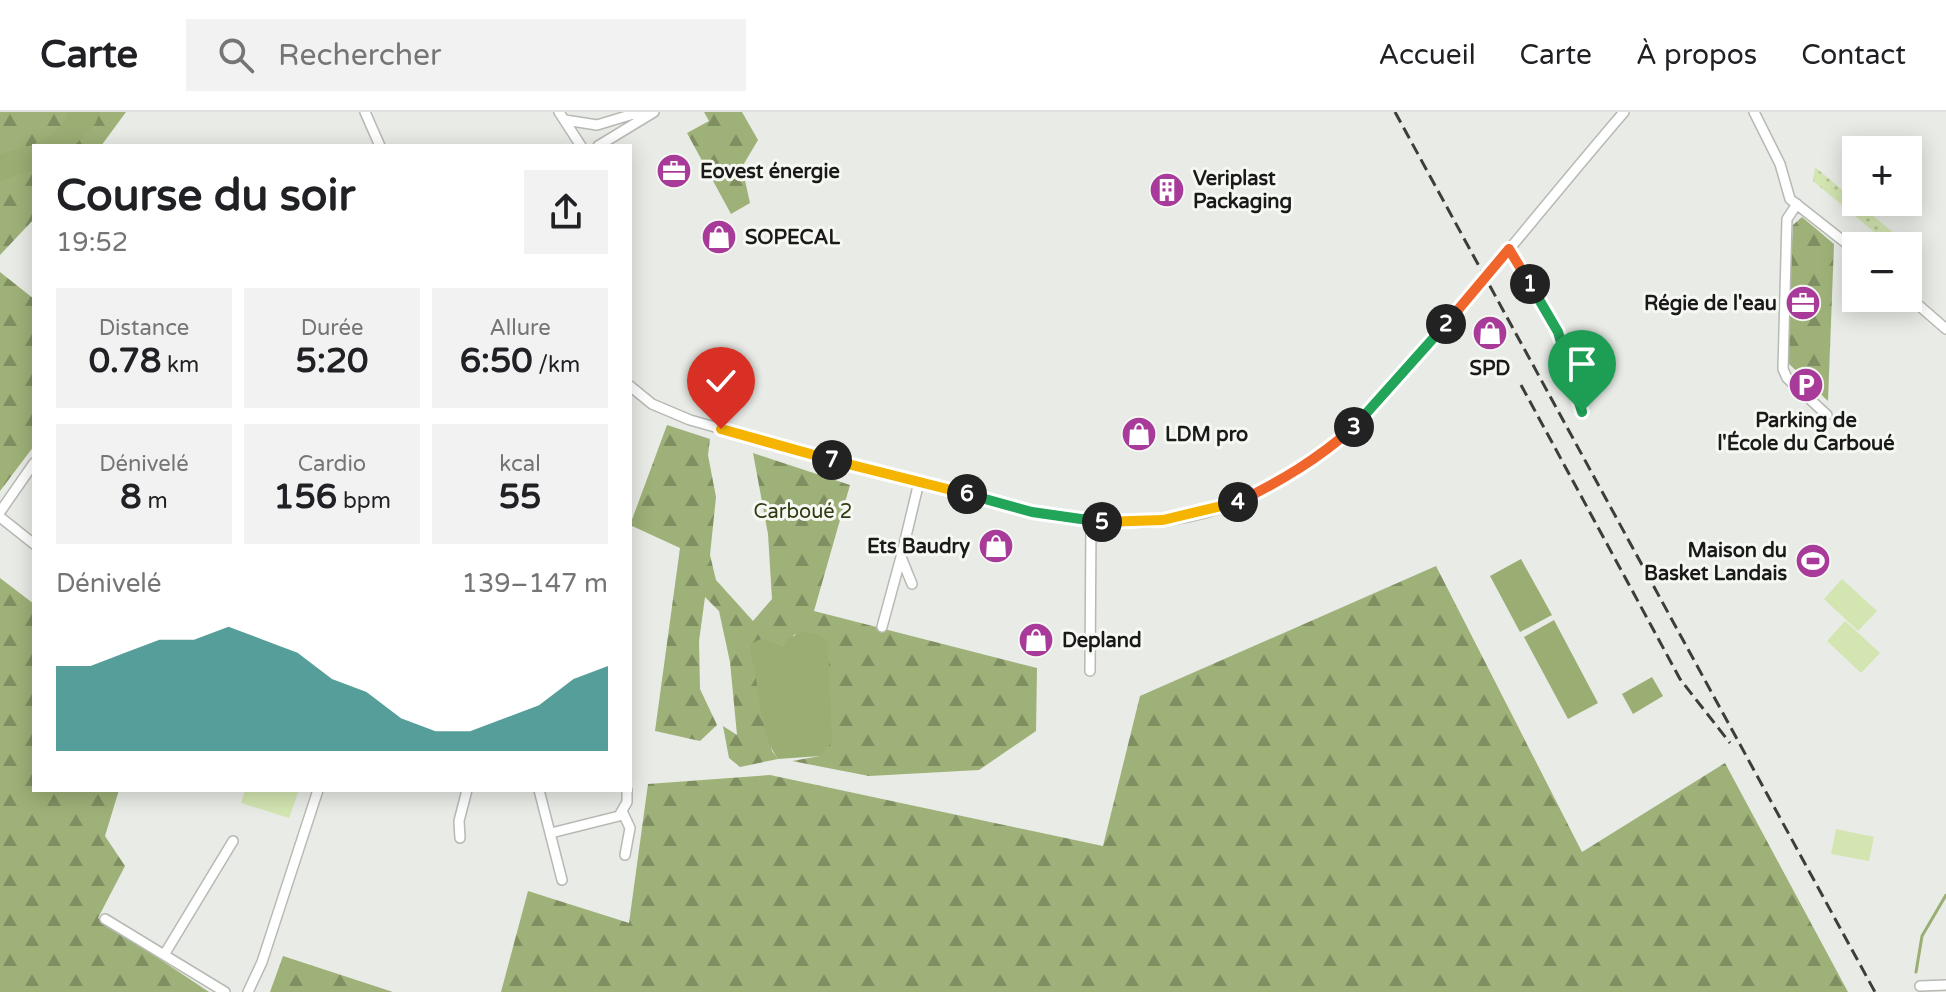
<!DOCTYPE html>
<html lang="fr">
<meta charset="utf-8">
<style>
:root{--surface:#fff;--page:#f2f2f2;--text:#202124;--muted:#757577;--line:#e0e0e0;--accent:#0f766e}
body{margin:0;font-family:"Varela Round",sans-serif;background:var(--page);color:var(--text);height:100vh;display:flex;flex-direction:column;font-size:30px;white-space:nowrap}
*{box-sizing:border-box;margin:0}
p{font-size:26px;color:var(--muted)}
.icon{flex:none;width:44px;height:44px;fill:none;stroke:currentColor;stroke-width:2;stroke-linecap:round;stroke-linejoin:round}
.map{position:relative;flex:1;overflow:hidden}
.sheet{position:absolute;left:32px;top:32px;width:600px;height:648px;display:flex;flex-direction:column;background:var(--surface);border-radius:0px;box-shadow:0 4px 20px #0003}
.sheet>*{flex:none}
.controls{position:absolute;left:1842px;top:24px;display:grid;gap:16px}
.controls a{display:grid;place-items:center;width:80px;height:80px;border-radius:0px;background:var(--surface);box-shadow:0 4px 20px #0003;font-size:40px}
.pin{position:absolute;display:grid;place-items:center;width:68px;height:68px;color:#fff;margin:-82px -34px;border-radius:50% 50% 50% 0;rotate:-45deg;box-shadow:0 0 8px #0007}
.pin .icon{rotate:45deg}
.km{position:absolute;width:40px;height:40px;margin:-20px;border-radius:50%;background:#222;color:#fff;font-size:22px;line-height:40px;text-align:center}
.round{display:grid;place-items:center;flex:none;width:84px;height:84px;border-radius:0px;background:var(--page)}
.head{display:flex;align-items:center;justify-content:space-between;height:136px;padding:0 24px}
h1{font-size:44px;font-weight:700;line-height:60px}
.figures{display:grid;grid-template-columns:repeat(3,1fr);gap:12px;height:136px;padding:8px 24px}
.figures div{display:grid;align-content:center;border-radius:0px;background:var(--page);text-align:center}
.figures b{font-size:34px;font-weight:700}
.figures small{font-size:22px;font-weight:400}
.figures p{font-size:22px}
.chart{height:224px;padding:16px 24px}
.chart p{display:flex;justify-content:space-between}
.chart svg{width:100%;height:144px;margin-top:8px;fill:var(--accent);opacity:.7}
header{display:flex;align-items:center;gap:48px;box-sizing:border-box;height:112px;padding:0 40px;background:var(--surface);border-bottom:2px solid var(--line)}
header strong{font-size:38px}
nav{display:flex;gap:44px;margin-inline-start:auto;font-size:28px}
.search{width:560px;height:72px;background:var(--page);display:flex;align-items:center;gap:20px;box-sizing:border-box;padding:0 28px;border-radius:0px;color:var(--muted);font-size:30px}
.map>svg:first-child{display:block}
.grass{fill:url(#grass-dots)}
.forest{fill:url(#forest-firs)}
.pitch{fill:#d3e5b1}
.water{fill:#9aae74}
.lines{fill:none;stroke-linecap:round;stroke-linejoin:round}
.stream{stroke:#9aae74;stroke-width:3}
.minor-casing{stroke:#b7b9b4;stroke-width:12}
.minor{stroke:#fff;stroke-width:9}
.rail{stroke:#3d3e3c;stroke-width:3;stroke-dasharray:12 6;stroke-linecap:butt}
.split-1-casing{stroke:#fff;stroke-width:16}
.split-2-casing{stroke:#fff;stroke-width:16}
.split-3-casing{stroke:#fff;stroke-width:16}
.split-4-casing{stroke:#fff;stroke-width:16}
.split-5-casing{stroke:#fff;stroke-width:16}
.split-6-casing{stroke:#fff;stroke-width:16}
.split-7-casing{stroke:#fff;stroke-width:16}
.split-8-casing{stroke:#fff;stroke-width:16}
.split-1{stroke:#22a559;stroke-width:10}
.split-2{stroke:#f0652b;stroke-width:10}
.split-3{stroke:#22a559;stroke-width:10}
.split-4{stroke:#f0652b;stroke-width:10}
.split-5{stroke:#f5b400;stroke-width:10}
.split-6{stroke:#22a559;stroke-width:10}
.split-7{stroke:#f5b400;stroke-width:10}
.split-8{stroke:#f5b400;stroke-width:10}
.labels{text-anchor:middle;stroke-width:6;stroke-linejoin:round;paint-order:stroke}
.poi-label{font-size:20px;font-weight:bold;fill:#1a1a19;stroke:#f6f8f3;text-anchor:start}
.park-label{font-size:20px;fill:#2e3b0f;stroke:#f6f8f3}
</style>
<header>
<strong>Carte</strong>
<div class="search"><svg class="icon" aria-label="search" viewBox="0 0 24 24"><circle cx="10" cy="10" r="6"/><path d="M15 15l6 6"/></svg>Rechercher</div>
<nav><a>Accueil</a><a>Carte</a><a>À propos</a><a>Contact</a></nav>
</header>
<div class="map">
<svg width="1946" height="880" viewBox="0 0 1946 880">
<defs>
<pattern id="grass-dots" width="8" height="8" patternUnits="userSpaceOnUse" patternTransform="scale(2)"><rect width="8" height="8" fill="#d3e5b1"/><path d="M2 2h.1M6 6h.1" fill="none" stroke="#b5c498" stroke-width="1.8" stroke-linecap="round"/></pattern>
<pattern id="forest-firs" width="22" height="20" patternUnits="userSpaceOnUse" patternTransform="scale(2)"><rect width="22" height="20" fill="#9eb178"/><path d="M5 1l3.5 6h-7zM16 11l3.5 6h-7z" fill="#808f62"/></pattern>
</defs>
<rect width="100%" height="100%" fill="#e9ebe6"/>
<path class="grass" d="M1815 55 1902 128 1901 134H1891L1813 69Z"/>
<path class="forest" d="M0 0H126L101 34H34V107L0 143Z
M704 0H742L758 28 742 55 750 91 731 102 687 21 709 9Z
M1802 105 1834 132 1828 289 1788 251 1790 196 1808 197V185L1789 184 1793 113Z
M0 160 34 187V334L0 379Z
M667 313 710 327 708 343 716 385 710 443 716 468 753 509 772 487 768 422 753 341 850 373 814 499 1037 556 1036 619 979 658 869 664 792 649 820 644 795 522 783 534 748 533 757 557 772 639 778 647 740 655 729 646 723 614 737 623 730 550 719 499 705 485 699 529 700 577 717 613 700 629 655 619 680 436 630 413Z
M1436 454 1582 740 1725 651 1848 880H501L528 779 629 811 648 672 770 663 1103 734 1140 584Z
M0 466 34 492V678H119L105 724 125 754 98 806 209 880H0Z
M283 844 393 880H270Z"/>
<path class="pitch" d="M1842 467 1877 499 1858 519 1824 487Z
M1845 509 1880 541 1861 561 1827 529Z
M245 678H299L289 706 241 691Z
M1836 717 1874 725 1869 749 1831 742Z"/>
<path class="water" d="M69 0H100L95 12 74 34H34V58L0 69V42C27 36 57 28 69 0Z
M1521 447 1552 503 1520 520 1490 464Z
M1554 508 1598 591 1568 607 1524 525Z
M804 520 821 523 828 531 832 630 820 644 778 647C757 619 761 568 748 533L761 527 783 534 788 526Z
M1652 565 1663 584 1633 602 1622 582Z"/>
<g class="lines">
<path class="stream" d="M1916 860 1922 824 1946 783"/>
<defs>
<path id="minor" d="M365 0 380 34
M559 0 581 34
M1754 0 1780 52 1790 87 1856 139
M565 8 597 13 640 0
M598 34 654 0
M1797 92 1787 107 1783 257 1787 266 1827 303
M1509 137 1558 220 1582 300
M1908 184 1946 217
M630 274 652 292 690 308C775 332 861 356 947 377 993 389 1040 404 1088 409 1263 428 1359 316 1461 195 1516 130 1569 64 1624 0
M0 400 34 351
M0 405 34 432
M912 472 901 445 919 370
M882 515 901 445
M1090 559 1091 409
M539 678 562 768
M622 699 630 716 625 743
M551 721 619 704 627 690V678
M460 726 459 709 467 678
M105 807 225 880
M164 843 233 729
M1920 874 1946 873
M248 880 262 850 318 678"/>
</defs>
<use href="#minor" class="minor-casing"/>
<use href="#minor" class="minor"/>
<path class="rail" d="M1395 0 1875 880
M1521 273 1680 567 1730 631"/>
</g>
<g class="lines">
<defs>
<path id="split-1" d="M1530 172 1558 220 1582 300"/>
<path id="split-2" d="M1446 212 1509 137 1530 172"/>
<path id="split-3" d="M1354 315 1446 212"/>
<path id="split-4" d="M1238 390C1281 369 1318 347 1354 315"/>
<path id="split-5" d="M1102 410 1163 408 1238 390"/>
<path id="split-6" d="M967 382 1032 400 1102 410"/>
<path id="split-7" d="M832 348 967 382"/>
<path id="split-8" d="M721 317 832 348"/>
</defs>
<use href="#split-1" class="split-1-casing"/>
<use href="#split-2" class="split-2-casing"/>
<use href="#split-3" class="split-3-casing"/>
<use href="#split-4" class="split-4-casing"/>
<use href="#split-5" class="split-5-casing"/>
<use href="#split-6" class="split-6-casing"/>
<use href="#split-7" class="split-7-casing"/>
<use href="#split-8" class="split-8-casing"/>
<use href="#split-1" class="split-1"/>
<use href="#split-2" class="split-2"/>
<use href="#split-3" class="split-3"/>
<use href="#split-4" class="split-4"/>
<use href="#split-5" class="split-5"/>
<use href="#split-6" class="split-6"/>
<use href="#split-7" class="split-7"/>
<use href="#split-8" class="split-8"/>
</g>
<defs>
<symbol id="office-disc" viewBox="-11 -11 22 22"><circle r="9.5" fill="#a83b9a" stroke="#f6f8f3"/><path d="M-6-3h4V-5.5h4V-3h4V5H-6ZM-1-4.5V-3h2v-1.5ZM-6 0V1H6V0Z" fill="#fff"/></symbol>
<symbol id="building-disc" viewBox="-11 -11 22 22"><circle r="9.5" fill="#a83b9a" stroke="#f6f8f3"/><path d="M-4-6H4V6H1V3H-1V6H-4ZM-2.5-4.3h1.7v1.8h-1.7ZM.8-4.3h1.7v1.8H.8ZM-2.5-1h1.7V.8h-1.7ZM.8-1h1.7V.8H.8Z" fill="#fff"/></symbol>
<symbol id="shop-disc" viewBox="-11 -11 22 22"><circle r="9.5" fill="#a83b9a" stroke="#f6f8f3"/><path d="M-5-2.5h2.3a2.7 3.5 0 0 1 5.4 0H5L5.5 6h-11ZM-1.5-2.5h3a1.5 2.3 0 0 0-3 0Z" fill="#fff"/></symbol>
<symbol id="parking-disc" viewBox="-11 -11 22 22"><circle r="9.5" fill="#a83b9a" stroke="#f6f8f3"/><path d="M-3.5-5.5H1a3.5 3.5 0 0 1 0 7H-1V5.5H-3.5ZM-1-3.4V-.6H.8a1.4 1.4 0 0 0 0-2.8Z" fill="#fff"/></symbol>
<symbol id="stadium-disc" viewBox="-11 -11 22 22"><circle r="9.5" fill="#a83b9a" stroke="#f6f8f3"/><path d="M0-5a6.5 5 0 1 0 0 10a6.5 5 0 1 0 0-10ZM-3.5-1.8h7v3.6h-7Z" fill="#fff"/></symbol>
</defs>
<g fill-rule="evenodd">
<use href="#office-disc" x="654" y="39" width="40" height="40"/>
<use href="#building-disc" x="1147" y="58" width="40" height="40"/>
<use href="#shop-disc" x="699" y="105" width="40" height="40"/>
<use href="#office-disc" x="1783" y="171" width="40" height="40"/>
<use href="#shop-disc" x="1470" y="201" width="40" height="40"/>
<use href="#parking-disc" x="1786" y="253" width="40" height="40"/>
<use href="#shop-disc" x="1119" y="302" width="40" height="40"/>
<use href="#shop-disc" x="976" y="414" width="40" height="40"/>
<use href="#stadium-disc" x="1793" y="429" width="40" height="40"/>
<use href="#shop-disc" x="1016" y="508" width="40" height="40"/>
</g>
<g class="labels">
<g class="poi-label">
<text x="700" y="66">Eovest énergie</text>
<text x="1193" y="73">Veriplast<tspan x="1193" dy="23">Packaging</tspan></text>
<text x="745" y="132">SOPECAL</text>
<text x="1777" y="198" text-anchor="end">Régie de l'eau</text>
<text x="1490" y="263" text-anchor="middle">SPD</text>
<text x="1806" y="315" text-anchor="middle">Parking de<tspan x="1806" dy="23">l'École du Carboué</tspan></text>
<text x="1165" y="329">LDM pro</text>
<text x="970" y="441" text-anchor="end">Ets Baudry</text>
<text x="1787" y="445" text-anchor="end">Maison du<tspan x="1787" dy="23">Basket Landais</tspan></text>
<text x="1062" y="535">Depland</text>
</g>
<g class="park-label">
<text x="803" y="406">Carboué 2</text>
</g>
</g>
</svg>
<div class="controls">
<a>+</a>
<a>−</a>
</div>
<div class="pin" style="left:1582px;top:300px;background:#1e9e55"><svg class="icon" aria-label="arrive" viewBox="0 0 24 24"><path d="M6 21V4h12l-3 4 3 4H6"/></svg></div>
<div class="pin" style="left:721px;top:317px;background:#d93025"><svg class="icon" aria-label="check" viewBox="0 0 24 24"><path d="M5 12l5 5 9-10"/></svg></div>
<b class="km" style="left:1530px;top:172px">1</b>
<b class="km" style="left:1446px;top:212px">2</b>
<b class="km" style="left:1354px;top:315px">3</b>
<b class="km" style="left:1238px;top:390px">4</b>
<b class="km" style="left:1102px;top:410px">5</b>
<b class="km" style="left:967px;top:382px">6</b>
<b class="km" style="left:832px;top:348px">7</b>
<section class="sheet">
<div class="head"><div><h1>Course du soir</h1><p>19:52</p></div><a class="round"><svg class="icon" aria-label="share" viewBox="0 0 24 24"><path d="M12 15V3M7 8l5-5 5 5M5 13v7h14v-7"/></svg></a></div>
<div class="figures">
<div><p>Distance</p><b>0.78<small> km</small></b></div>
<div><p>Durée</p><b>5:20</b></div>
<div><p>Allure</p><b>6:50<small> /km</small></b></div>
</div>
<div class="figures">
<div><p>Dénivelé</p><b>8<small> m</small></b></div>
<div><p>Cardio</p><b>156<small> bpm</small></b></div>
<div><p>kcal</p><b>55</b></div>
</div>
<div class="chart"><p><span>Dénivelé</span>139–147 m</p>
<svg viewBox="0 0 160 44" preserveAspectRatio="none"><path d="M0 44V18L10 18L20 14L30 10L40 10L50 6L60 10L70 14L80 22L90 26L100 34L110 38L120 38L130 34L140 30L150 22L160 18V44z"/></svg>
</div>
</section>
</div>
